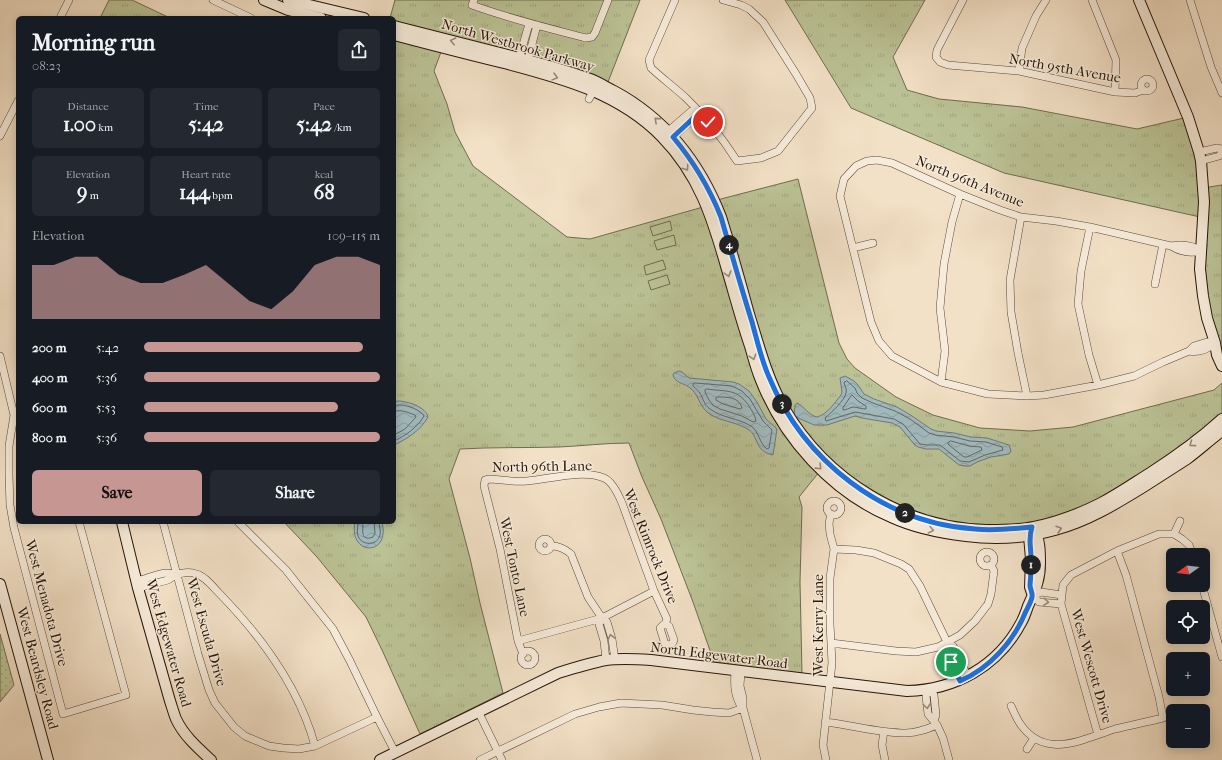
<!DOCTYPE html>
<meta charset="utf-8">
<style>
:root{--surface:#171b24;--page:#242831;--text:#f1f3f6;--muted:#9ea1a6;--accent:#c59692}
body{margin:0;font-family:"IM FELL French Canon",serif;background:var(--page);color:var(--text);height:100vh;display:flex;flex-direction:column;font-size:15px;white-space:nowrap}
*{box-sizing:border-box;margin:0}
p{font-size:13px;color:var(--muted)}
.icon{flex:none;width:22px;height:22px;fill:none;stroke:currentColor;stroke-width:2;stroke-linecap:round;stroke-linejoin:round}
.map{position:relative;flex:1;overflow:hidden}
.drawer{position:absolute;left:16px;top:16px;width:380px;height:508px;display:flex;flex-direction:column;background:var(--surface);border-radius:6px;box-shadow:0 2px 10px #0003}
.drawer>*{flex:none}
.needle{width:26px;rotate:255deg}
.tools{position:absolute;left:1166px;top:548px;display:grid;gap:8px}
.tools a{display:grid;place-items:center;width:44px;height:44px;border-radius:6px;background:var(--surface);box-shadow:0 2px 10px #0003;font-size:20px}
.pin{position:absolute;display:grid;place-items:center;width:34px;height:34px;color:#fff;margin:-17px;border:2px solid #fff;border-radius:50%;box-shadow:0 1px 4px #0007}
.km{position:absolute;width:20px;height:20px;margin:-10px;border-radius:50%;background:#222;color:#fff;font-size:11px;line-height:20px;text-align:center}
.round{display:grid;place-items:center;flex:none;width:42px;height:42px;border-radius:6px;background:var(--page)}
.headline{display:flex;align-items:center;justify-content:space-between;height:68px;padding:0 16px}
h1{font-size:22px;font-weight:700;line-height:30px}
.stats{display:grid;grid-template-columns:repeat(3,1fr);gap:6px;height:68px;padding:4px 16px}
.stats div{display:grid;align-content:center;border-radius:6px;background:var(--page);text-align:center}
.stats b{font-size:20px;font-weight:700}
.stats small{font-size:11px;font-weight:400}
.stats p{font-size:11px}
.chart{height:112px;padding:8px 16px}
.chart p{display:flex;justify-content:space-between}
.chart svg{width:100%;height:72px;margin-top:4px;fill:var(--accent);opacity:.7}
.cta{display:flex;gap:8px;margin-top:auto;padding:8px 16px}
.cta a{flex:1;height:46px;border-radius:6px;background:var(--accent);color:#111;font-size:16px;font-weight:700;line-height:46px;text-align:center}
.cta a+a{background:var(--page);color:var(--text)}
ul{padding:0 16px;list-style:none;font-size:13px}
li{display:grid;grid-template-columns:64px 48px 1fr;align-items:center;height:30px}
li i{height:10px;border-radius:5px;background:var(--accent)}
.map>svg:first-child{display:block}
.grass{fill:url(#grass-tufts);stroke:#706c4f;fill-rule:evenodd}
.park{fill:url(#park-dots);stroke:#706c4f}
.garden{fill:#bbc396;stroke:#706c4f}
.water{fill:url(#water-waves);stroke:#707976}
.lines{fill:none;stroke-linecap:round;stroke-linejoin:round}
.shore{stroke:#646864;stroke-width:1}
.street-casing{stroke:#594838;stroke-width:8}
.secondary-casing{stroke:#261508;stroke-width:12}
.street{stroke:#f7ecdb;stroke-width:7}
.secondary{stroke:#f7ecdb;stroke-width:10}
.oneway{stroke:#998b7c}
.route-casing{stroke:#fff;stroke-width:8}
.route{stroke:#1a73e8;stroke-width:5}
.labels{text-anchor:middle;stroke-width:3;stroke-linejoin:round;paint-order:stroke}
.street-label{font-size:14px;fill:#261508;stroke:#f7ecdb}
</style>
<div class="map">
<svg width="1222" height="760" viewBox="0 0 1222 760">
<defs>
<pattern id="grass-tufts" width="24" height="20" patternUnits="userSpaceOnUse"><rect width="24" height="20" fill="#bbc396"/><path d="M3 7l-1-3M5 7V3M7 7l1-3M15 17l-1-3M17 17v-4M19 17l1-3" fill="none" stroke="#a1a780"/></pattern>
<pattern id="park-dots" width="8" height="8" patternUnits="userSpaceOnUse"><rect width="8" height="8" fill="#bbc396"/><path d="M2 2h.1M6 6h.1" fill="none" stroke="#a1a780" stroke-width="1.8" stroke-linecap="round"/></pattern>
<pattern id="water-waves" width="16" height="10" patternUnits="userSpaceOnUse"><rect width="16" height="10" fill="#a1bbc0"/><path d="M0 5q4-4 8 0t8 0" fill="none" stroke="#8aa0a4"/></pattern>
</defs>
<rect width="100%" height="100%" fill="#f3e1c7"/>
<filter id="stains"><feTurbulence type="fractalNoise" baseFrequency=".005" numOctaves="4"/><feColorMatrix values="0 0 0 0 .2 0 0 0 0 .09 0 0 0 0 .02 0 0 0 .5 -.17"/></filter>
<radialGradient id="worn" r=".72"><stop offset=".6" stop-color="#630" stop-opacity="0"/><stop offset="1" stop-color="#630" stop-opacity=".3"/></radialGradient>
<path class="grass" d="M109 0H132L170 18H100Z
M395 0H640L608 82 620 89 717 200 798 179 839 343 847 359 855 368 896 397 933 415 980 428 1030 431 1073 427 1214 390 1222 383V423L1088 514 990 533 876 504 846 485 824 466 799 497 802 507 800 582 802 674 714 662 693 602 661 519 642 477 629 443C605 443 582 446 559 447 526 448 493 447 460 449L449 479 470 558 480 603 503 693 420 734 382 650 366 617 317 557 284 522H394V18H390ZM441 52 539 77 600 97 639 122 660 142 678 163 694 186 703 207 590 239 567 237 473 166 455 132 447 104 434 71Z
M785 0H925L893 57 907 90 939 99 1022 107 1137 129 1188 117 1203 188 1222 185V372L1207 332 1200 217 1004 173 851 108Z"/>
<path class="park" d="M0 634 14 685 0 702Z"/>
<path class="garden" d="M670 221 672 230 653 236 650 227Z
M674 235 676 245 657 250 654 241Z
M663 260 666 269 646 275 644 266Z
M667 275 670 284 651 290 648 281Z"/>
<path class="water" d="M679 371 682 372 689 378 733 382 739 384 749 391 757 402 766 419 777 429 773 455C754 451 759 437 749 430 736 421 719 422 707 412 699 405 698 393 689 387 683 383 675 383 673 375L674 373Z
M845 376 854 381 858 385 864 394 874 399 897 407 912 416 931 429 936 431 954 433 971 437 987 438 1009 445 1011 451 1009 454 991 457 977 462 970 466H966L959 465 939 449H926L918 447 914 444 900 427 892 423 862 418 855 416 827 425H814L796 417 794 415 795 406 797 403C805 407 808 415 817 417 828 414 834 403 841 395L842 392 840 378Z
M398 401C407 401 426 407 428 417 421 430 407 439 394 445V402Z
M355 522H382C391 557 348 556 355 522Z"/>
<g class="lines">
<path class="shore" d="M847 381 855 388 857 393 862 398 873 403 895 411 910 419 929 433 935 435 954 437 970 441 986 442 1002 447 1003 450 985 455 969 462 960 461 940 445H927L920 444 903 424 894 419 855 412 826 421 825 418C831 413 845 400 846 393 847 389 845 386 844 383Z
M695 383 732 386 742 391 750 399 763 421 772 430 769 448 767 449C759 443 759 431 751 426 738 418 722 418 710 409 704 405 703 398 700 393 698 391 696 388 693 386V384Z
M707 389C726 392 737 388 749 406 752 411 755 415 756 421L753 422 742 416 720 409 713 405 709 400 705 392V390Z
M852 395 858 401 866 406V409C861 409 857 407 853 407 849 408 846 410 843 410V408Z
M718 397C728 397 739 397 742 408L740 409 723 404 716 400V398Z
M394 406C396 405 398 405 400 405 407 405 421 410 424 416 418 427 405 436 394 441
M394 411C404 410 406 412 415 415L416 417 405 429 394 435
M951 441 969 446 981 447 982 450 967 457H964L949 445 948 443Z
M358 522C358 527 356 533 359 538 364 546 378 545 380 535 381 531 379 526 379 522
M363 522C363 530 360 542 373 537L375 533 374 522"/>
<defs>
<path id="street" d="M213 0 251 18
M474 0 472 5C510 19 548 28 586 38L592 37 595 33 608 0
M675 0 649 60 651 68C662 78 675 88 686 98 706 117 723 139 737 161L761 158 778 151 812 108 810 98 796 74 763 22 749 9 741 5 723 0
M963 0 937 50 936 57 940 62 948 65 1019 71 1115 92 1135 93 1143 90
M1092 0 1116 60 1115 92
M1190 0 1211 67 1222 93
M60 18 69 0
M518 62 529 24
M527 63 537 25
M1019 71 1022 48 1036 16 1046 0
M1141 85a6 6 0 1 1 12 0a6 6 0 1 1-12 0Z
M589 99 595 88
M665 134 695 108
M0 136 18 101
M670 140 700 112
M1199 152 1217 148 1222 149
M1201 161 1219 156 1222 153
M1021 217 1010 280 1011 312 1018 353 1027 396
M1090 227 1081 271 1078 304 1089 355 1098 385
M1171 246C1181 252 1190 254 1201 251
M853 248 873 243
M1201 251C1192 245 1182 244 1171 246L1090 227 1056 221 1021 217 1000 210 960 194 892 163 877 160 867 161 856 166 844 179 840 196 871 322 879 341 892 356 926 374 941 382 988 394 1027 396 1044 395 1098 385 1134 376 1163 362 1189 351 1194 346 1207 342 1215 343
M1155 284 1163 244
M1189 351C1199 353 1208 349 1215 343
M0 356 14 415 9 446V475L10 505 14 528 63 714 126 695 79 522
M941 382 945 351 940 308 944 264 952 222 960 194
M827 508a7 7 0 1 1 14 0a7 7 0 1 1-14 0Z
M163 522 198 654 209 690 215 703 234 727 245 736 269 746 283 748 299 749 315 746 377 717
M238 522 286 570 333 629 350 661 377 717 395 752
M1174 534 1180 521
M539 545a6 6 0 1 1 12 0a6 6 0 1 1-12 0Z
M552 546C560 546 565 549 571 554L588 597 602 618 607 622 612 639 615 660
M834 549 856 550 874 553 901 564 909 569 920 586 947 642 953 646 968 677
M980 559a7 7 0 1 1 14 0a7 7 0 1 1-14 0Z
M137 581C146 579 156 574 166 573 170 573 174 574 178 574 184 573 190 571 196 574 205 576 213 587 219 593 261 636 299 687 315 746
M1202 585 1222 657
M138 588 168 580 177 574
M1061 604 1039 602 1033 596 1041 592 1062 595
M602 618 599 624 604 641 606 660
M518 641 602 618 654 591
M947 642 946 650 960 681
M831 643 896 651 916 652 938 647 960 635 975 621 988 604 991 594 994 571 991 565
M521 658a7 7 0 1 1 14 0a7 7 0 1 1-14 0Z
M523 654 518 641 500 549 484 486 485 480 490 479C502 480 515 482 527 481 551 479 582 469 604 478 612 481 619 496 622 503L654 591 667 619 665 624 663 625 660 628 665 644 668 645 672 644 674 640 669 626 665 624
M735 670C734 686 734 695 742 708
M741 671 740 686 743 698V708L757 760
M1011 706C1014 712 1017 720 1021 725 1046 760 1083 739 1115 729 1131 725 1147 722 1163 718L1159 697 1126 575 1117 551
M478 711 502 760
M934 721 936 715 934 695 929 690 926 696 928 714 937 725 943 738 949 760
M825 722C852 725 879 733 906 733 917 733 927 729 937 725
M884 731 882 745 885 760
M1098 735 1061 604 1063 585 1071 575 1117 551 1159 534H1174L1182 539 1189 545 1193 555
M1027 749 1034 738
M480 760 575 714 599 707 621 703 662 705 693 710 712 712 729 713 743 708
M826 760 823 745 832 663 830 624V578L834 549 830 534 829 523 831 514"/>
<path id="secondary" d="M264 0 288 10 321 18
M288 0 364 18
M1139 0 1188 117 1199 152 1201 161 1204 202 1200 269 1203 296 1207 318 1215 343 1217 355 1222 366
M394 26C432 36 470 45 508 55 536 62 563 69 590 79 598 82 606 87 614 91 666 119 700 163 721 217 731 249 740 281 749 314 759 346 767 378 784 408 826 480 903 528 987 530 1002 530 1019 530 1034 527 1055 523 1082 513 1101 503 1118 494 1134 483 1150 473 1175 457 1200 439 1222 419
M394 35C432 45 470 55 508 64 565 79 620 94 662 137 699 175 712 217 726 266 734 293 741 320 750 346 753 357 756 368 760 378 783 438 832 492 891 517 915 528 940 533 966 536 996 540 1026 538 1055 530 1088 521 1116 504 1145 486 1159 477 1173 468 1187 459 1199 450 1210 440 1222 431
M122 522 138 588 170 701C172 707 174 714 176 719 184 736 198 748 211 760
M1031 529 1029 536 1031 559 1030 587 1033 596
M0 584 48 760
M380 760 558 673C574 668 590 663 606 660 621 658 636 659 651 660L907 691C955 690 998 666 1021 623 1024 618 1026 612 1028 606 1035 590 1040 581 1040 563 1040 553 1040 538 1034 531"/>
</defs>
<use href="#street" class="street-casing"/>
<use href="#secondary" class="secondary-casing"/>
<use href="#street" class="street"/>
<use href="#secondary" class="secondary"/>
</g>
<defs><path id="oneway-chevron" d="M-2-3.5L2.5 0L-2 3.5" fill="none" stroke-width="1.6" stroke-linecap="round" stroke-linejoin="round"/></defs>
<g class="oneway">
<use href="#oneway-chevron" transform="translate(453 41) rotate(-167)"/>
<use href="#oneway-chevron" transform="translate(555 77) rotate(15)"/>
<use href="#oneway-chevron" transform="translate(657 120) rotate(-138)"/>
<use href="#oneway-chevron" transform="translate(686 168) rotate(56)"/>
<use href="#oneway-chevron" transform="translate(728 274) rotate(74)"/>
<use href="#oneway-chevron" transform="translate(753 357) rotate(73)"/>
<use href="#oneway-chevron" transform="translate(1192 444) rotate(144)"/>
<use href="#oneway-chevron" transform="translate(819 467) rotate(44)"/>
<use href="#oneway-chevron" transform="translate(1059 529) rotate(-17)"/>
<use href="#oneway-chevron" transform="translate(931 530) rotate(14)"/>
<use href="#oneway-chevron" transform="translate(1046 602) rotate(5)"/>
<use href="#oneway-chevron" transform="translate(611 637) rotate(-103)"/>
<use href="#oneway-chevron" transform="translate(927 706) rotate(82)"/>
</g>
<g class="lines">
<defs>
<path id="route" d="M708 122 700 112 673 137C694 162 709 187 721 217 731 252 741 287 752 322 757 340 761 359 769 377 804 461 883 523 975 529 994 531 1013 529 1032 527 1028 539 1031 546 1031 558 1031 567 1031 576 1030 585 1030 589 1033 593 1032 597 1031 602 1028 607 1026 611 1014 641 990 668 960 681L951 662"/>
</defs>
<use href="#route" class="route-casing"/>
<use href="#route" class="route"/>
</g>
<g class="labels">
<g class="street-label">
<text transform="translate(518 45) rotate(16)" y="5">North Westbrook Parkway</text>
<text transform="translate(1065 68) rotate(10)" y="5">North 95th Avenue</text>
<text transform="translate(970 181) rotate(22)" y="5">North 96th Avenue</text>
<text transform="translate(542 466) rotate(-1)" y="5">North 96th Lane</text>
<text transform="translate(651 546) rotate(68)" y="5">West Rimrock Drive</text>
<text transform="translate(515 567) rotate(78)" y="5">West Tonto Lane</text>
<text transform="translate(47 603) rotate(75)" y="5">West Menadota Drive</text>
<text transform="translate(818 625) rotate(-90)" y="5">West Kerry Lane</text>
<text transform="translate(207 632) rotate(74)" y="5">West Escuda Drive</text>
<text transform="translate(169 643) rotate(74)" y="5">West Edgewater Road</text>
<text transform="translate(719 655) rotate(7)" y="5">North Edgewater Road</text>
<text transform="translate(1092 666) rotate(74)" y="5">West Wescott Drive</text>
<text transform="translate(38 668) rotate(75)" y="5">West Beardsley Road</text>
</g>
</g>
<rect width="100%" height="100%" filter="url(#stains)"/>
<rect width="100%" height="100%" fill="url(#worn)"/>
</svg>
<div class="tools">
<a><svg class="needle" viewBox="-14 -14 28 28"><path d="M0-13l5 13h-10z" fill="#e53935"/><path d="M0 13l5-13h-10z" fill="#9ea1a6"/></svg></a>
<a><svg class="icon" aria-label="locate" viewBox="0 0 24 24"><circle cx="12" cy="12" r="6"/><path d="M12 2v4M12 18v4M2 12h4M18 12h4"/></svg></a>
<a>+</a>
<a>−</a>
</div>
<div class="pin" style="left:951px;top:662px;background:#1e9e55"><svg class="icon" aria-label="arrive" viewBox="0 0 24 24"><path d="M6 21V4h12l-3 4 3 4H6"/></svg></div>
<div class="pin" style="left:708px;top:122px;background:#d93025"><svg class="icon" aria-label="check" viewBox="0 0 24 24"><path d="M5 12l5 5 9-10"/></svg></div>
<b class="km" style="left:1031px;top:565px">1</b>
<b class="km" style="left:905px;top:513px">2</b>
<b class="km" style="left:782px;top:404px">3</b>
<b class="km" style="left:729px;top:245px">4</b>
<section class="drawer">
<div class="headline"><div><h1>Morning run</h1><p>08:23</p></div><a class="round"><svg class="icon" aria-label="share" viewBox="0 0 24 24"><path d="M12 15V3M7 8l5-5 5 5M5 13v7h14v-7"/></svg></a></div>
<div class="stats">
<div><p>Distance</p><b>1.00<small> km</small></b></div>
<div><p>Time</p><b>5:42</b></div>
<div><p>Pace</p><b>5:42<small> /km</small></b></div>
</div>
<div class="stats">
<div><p>Elevation</p><b>9<small> m</small></b></div>
<div><p>Heart rate</p><b>144<small> bpm</small></b></div>
<div><p>kcal</p><b>68</b></div>
</div>
<div class="chart"><p><span>Elevation</span>109–115 m</p>
<svg viewBox="0 0 160 44" preserveAspectRatio="none"><path d="M0 44V11L10 11L20 6L30 6L40 17L50 22L60 22L70 17L80 11L90 22L100 33L110 38L120 27L130 11L140 6L150 6L160 11V44z"/></svg>
</div>
<ul>
<li><b>200 m</b>5:42<i style="width:93%"></i></li>
<li><b>400 m</b>5:36<i style="width:100%"></i></li>
<li><b>600 m</b>5:53<i style="width:82%"></i></li>
<li><b>800 m</b>5:36<i style="width:100%"></i></li>
</ul>
<div class="cta"><a>Save</a><a>Share</a></div>
</section>
</div>
